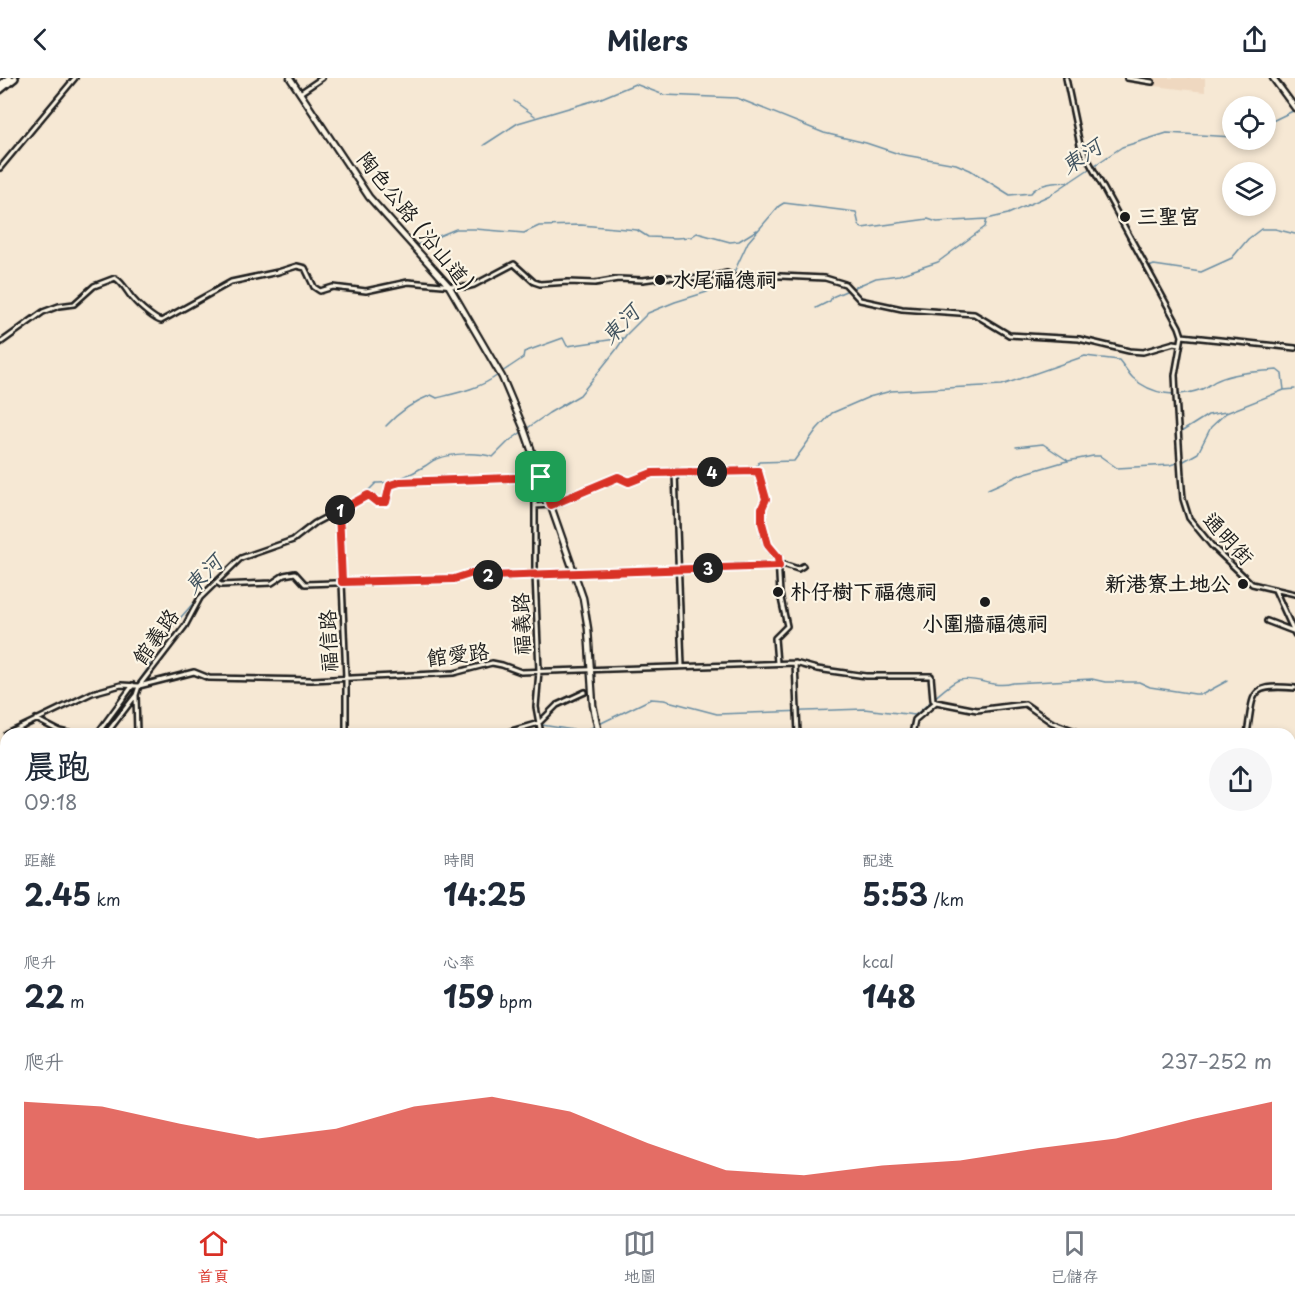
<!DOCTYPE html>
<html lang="zh-TW">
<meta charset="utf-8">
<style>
:root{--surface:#fff;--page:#f6f6f7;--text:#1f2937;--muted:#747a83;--line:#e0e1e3;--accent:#d93025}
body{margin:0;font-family:"Playpen Sans","LXGW WenKai TC",sans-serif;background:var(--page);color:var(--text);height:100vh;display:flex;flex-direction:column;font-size:22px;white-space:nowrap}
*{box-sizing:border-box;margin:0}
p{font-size:20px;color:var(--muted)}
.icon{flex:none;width:33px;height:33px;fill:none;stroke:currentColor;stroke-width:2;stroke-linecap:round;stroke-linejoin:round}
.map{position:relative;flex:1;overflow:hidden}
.sheet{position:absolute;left:0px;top:650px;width:1296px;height:488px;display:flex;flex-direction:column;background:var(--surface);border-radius:18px 18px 0 0;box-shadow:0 3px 9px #0003}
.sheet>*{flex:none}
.fabs{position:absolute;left:1222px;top:18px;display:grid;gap:12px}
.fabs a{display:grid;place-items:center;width:54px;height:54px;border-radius:50%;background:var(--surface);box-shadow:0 3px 9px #0003;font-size:30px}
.pin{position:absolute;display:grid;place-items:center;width:51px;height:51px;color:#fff;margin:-26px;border-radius:12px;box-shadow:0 3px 9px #0006}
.km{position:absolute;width:30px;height:30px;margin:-15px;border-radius:50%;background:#222;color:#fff;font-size:16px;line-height:30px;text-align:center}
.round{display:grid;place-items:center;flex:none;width:63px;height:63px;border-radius:32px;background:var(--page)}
.summary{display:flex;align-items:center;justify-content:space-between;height:102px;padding:0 24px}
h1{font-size:33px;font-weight:700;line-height:45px}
.figures{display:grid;grid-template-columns:repeat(3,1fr);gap:9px;height:102px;padding:6px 24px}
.figures div{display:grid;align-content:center}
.figures b{font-size:30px;font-weight:700}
.figures small{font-size:16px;font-weight:400}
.figures p{font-size:16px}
.chart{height:168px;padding:12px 24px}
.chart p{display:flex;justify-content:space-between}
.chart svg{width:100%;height:108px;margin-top:6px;fill:var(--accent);opacity:.7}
header{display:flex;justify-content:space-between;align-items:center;height:78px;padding:0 24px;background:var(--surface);font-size:27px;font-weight:700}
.menu{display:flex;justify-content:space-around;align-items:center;height:84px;border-top:2px solid var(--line);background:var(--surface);font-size:16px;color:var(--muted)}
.menu a{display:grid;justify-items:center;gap:3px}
.menu .active{color:var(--accent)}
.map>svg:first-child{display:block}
.built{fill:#efd8c0}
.green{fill:#bceead;stroke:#6c8564;stroke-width:1.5}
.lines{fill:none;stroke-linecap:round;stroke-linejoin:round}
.stream{stroke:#698da3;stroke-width:1.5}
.canal{stroke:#9cd8fd;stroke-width:3}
.river{stroke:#9cd8fd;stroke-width:5}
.minor-casing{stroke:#1c1c1c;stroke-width:8}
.major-casing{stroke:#1c1c1c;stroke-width:9}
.highway-casing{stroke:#1c1c1c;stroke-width:10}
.minor{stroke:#fcf5e5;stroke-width:3}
.major{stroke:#fcf5e5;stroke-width:4.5}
.highway{stroke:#fcf5e5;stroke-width:5}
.route-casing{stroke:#fff;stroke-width:12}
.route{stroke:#d93025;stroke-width:8}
.poi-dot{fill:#1c1c1c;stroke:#fcf5e5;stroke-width:2}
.labels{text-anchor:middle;stroke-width:4.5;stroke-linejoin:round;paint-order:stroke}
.poi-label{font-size:21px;font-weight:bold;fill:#1c1c1c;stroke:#fcf5e5;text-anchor:start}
.street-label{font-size:21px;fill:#1c1c1c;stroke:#fcf5e5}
.water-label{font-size:22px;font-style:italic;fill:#425460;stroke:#fcf5e5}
</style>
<header><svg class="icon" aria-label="back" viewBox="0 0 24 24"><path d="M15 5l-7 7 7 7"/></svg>Milers<svg class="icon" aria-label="share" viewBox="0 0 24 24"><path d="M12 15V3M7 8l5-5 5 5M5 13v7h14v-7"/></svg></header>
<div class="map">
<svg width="1295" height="1136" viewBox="0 0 1295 1136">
<rect width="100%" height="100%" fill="#f6e8d4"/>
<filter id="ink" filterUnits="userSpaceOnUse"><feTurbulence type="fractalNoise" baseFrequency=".0167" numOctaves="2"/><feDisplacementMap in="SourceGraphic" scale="12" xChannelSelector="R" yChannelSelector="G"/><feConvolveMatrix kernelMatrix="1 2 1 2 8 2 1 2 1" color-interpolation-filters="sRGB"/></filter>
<g filter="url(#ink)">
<path class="built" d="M1129 0H1205V14L1129 5Z"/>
<path class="green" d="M0 864 6 867V1131H1013L1011 1136H0Z
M1063 1131H1159L1149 1136H1061Z"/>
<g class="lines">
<path class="stream" d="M514 23 535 38
M1266 46 1295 32
M484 67 518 45 599 21 635 6 664 17 737 20 824 55 866 65 899 76 956 86 970 92 1010 117 1031 115C1039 104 1057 105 1070 104
M417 167 456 151H475L524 155 539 148 581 147 637 152 648 159 676 160 691 159 697 155 730 164 739 163 757 152
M1149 189 1154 187 1201 194 1232 180 1248 161 1261 151H1275L1295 156
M816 230 830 223 832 219 876 200 899 197 938 184 985 149 987 141
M502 294 523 280 524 274 563 260 567 268 623 260
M386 348C399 334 413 324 431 317L437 320C457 315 481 310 498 297
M1181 354 1208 337 1226 334
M1016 369 1043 366 1067 382
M747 390 755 391 759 384 794 383 817 351 832 335 869 319 891 313 1002 307 1085 278 1119 282C1124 288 1128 295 1133 300 1152 317 1178 320 1202 311 1208 309 1212 304 1218 302 1235 294 1258 294 1277 292L1282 296 1284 312
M988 411 1022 396 1063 384 1093 378H1100L1117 390 1170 387 1184 383 1198 375 1211 349 1226 335 1284 312 1295 311
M542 647 579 653 591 650 651 621 664 622 717 636 864 631 915 637C926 629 948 605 959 602 978 598 993 611 1013 605L1092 601 1105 604H1139L1150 609 1195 616H1203L1227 603
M101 656 149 589 151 576 174 547 212 504 241 478 292 460 324 437 364 417 376 405C391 406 412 396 425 388 429 386 432 382 437 381 453 375 477 374 493 379L509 363 549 335 580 317 616 272 626 257 648 235 675 224 707 214 726 202 735 192 748 164 779 128 784 125 856 134 859 147 862 150 928 141 937 144 987 141 1008 136 1050 117 1122 69 1167 55 1233 59
M910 656 914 639
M0 730 6 728
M0 785 6 788
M0 1091 6 1080
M149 1131 150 1136"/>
<path class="canal" d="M1290 976H1295"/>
<path class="river" d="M1290 1112 1295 1116
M1163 1136H1166
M1179 1136 1184 1131"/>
<defs>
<path id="minor" d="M1066 0 1080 67 1179 249 1182 258 1175 297 1176 318 1181 398 1183 421 1189 440 1212 468 1252 506 1295 516
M1127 0 1152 4
M300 15 322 0
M0 90 75 0
M1182 258 1295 270
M0 265 43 234 59 228 74 226 94 208 115 200C124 205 127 215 134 222 139 228 154 241 161 243L231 204 278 194 297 188 305 190 314 209 320 213 333 209 366 213 408 204 466 209 474 207 514 186 534 204 540 206 568 204 595 205 618 201 643 202 665 199 701 201 727 195 746 205 758 197 825 200 845 206 860 222 902 231 974 236 1009 257 1079 261 1129 273 1143 274 1174 265 1180 266
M675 395 682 588
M535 400V496L539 593 536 629 541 656
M535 428 551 427 618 399 629 404 652 395 758 393 766 421 762 430V445L767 467 778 479 780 516 787 548 775 560 777 585
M339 433 346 600V656
M216 504 221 507 272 505 284 497 295 495 305 506 454 501 476 494 491 498 779 488 783 486 798 491 803 488
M1275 512 1295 556
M1267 543 1293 553
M795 585 798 656
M936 624 977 632 1025 626 1051 644 1083 656
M36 641 59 653 72 656
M7 656 92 615 121 607 139 608 194 594 209 600 312 602 454 595 492 585 502 587 521 594 795 585 817 591 866 598H931L933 622 936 624
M97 656 133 607
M106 656 136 617
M137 656 136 617 139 608 185 548 200 520 241 480 293 462 315 445 368 417 377 424H386L390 407 400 404 541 399
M501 656 539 645 557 627 585 614
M912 656 915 642 936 624
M1247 656C1254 614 1248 606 1295 610
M1290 713 1295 690
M1290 721 1295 722
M0 728 6 726
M0 733 6 731
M0 757 6 756
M1290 768 1295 769
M1290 836 1295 815
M1290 882 1295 883
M1290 1118 1295 1121
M1156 1136 1168 1131"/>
<path id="major" d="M290 0 369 119 449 208 502 299 524 351 583 520 588 551 593 627 599 656
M1273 0 1295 30
M1290 802 1295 803
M0 807H6
M1290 999 1295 1001"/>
<path id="highway" d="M0 7 9 0
M0 12 15 0"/>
</defs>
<use href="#minor" class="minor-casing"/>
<use href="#major" class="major-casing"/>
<use href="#highway" class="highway-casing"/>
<use href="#minor" class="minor"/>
<use href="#major" class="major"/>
<use href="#highway" class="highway"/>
</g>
</g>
<g class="lines" filter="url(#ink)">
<defs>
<path id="route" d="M758 393 766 421 762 430V445L768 467 778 479 779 488 491 498 476 494 454 501 342 504 339 433 368 417 377 424H386L390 407 400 404 541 399 551 427 618 399 629 404 652 395Z"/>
</defs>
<use href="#route" class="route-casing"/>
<use href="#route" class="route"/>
</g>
<g class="poi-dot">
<circle cx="1125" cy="139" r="6"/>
<circle cx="660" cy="202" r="6"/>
<circle cx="1243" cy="506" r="6"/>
<circle cx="778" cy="514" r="6"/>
<circle cx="985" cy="524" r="6"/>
</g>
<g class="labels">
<g class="poi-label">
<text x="1137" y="146">三聖宮</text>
<text x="672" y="209">水尾福德祠</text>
<text x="1231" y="513" text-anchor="end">新港寮土地公</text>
<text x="790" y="521">朴仔樹下福德祠</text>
<text x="985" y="553" text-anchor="middle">小圍牆福德祠</text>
</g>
<g class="street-label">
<text transform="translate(415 143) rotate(51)" y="7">陶色公路 (沿山道)</text>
<text transform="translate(1228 461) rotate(47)" y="7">通明街</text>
<text transform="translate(522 546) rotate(-92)" y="7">福義路</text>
<text transform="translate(156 559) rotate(-54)" y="7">館義路</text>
<text transform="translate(329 563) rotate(-92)" y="7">福信路</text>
<text transform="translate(458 577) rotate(-7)" y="7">館愛路</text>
</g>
<g class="water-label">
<text transform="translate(1081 78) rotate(-34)" y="8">東河</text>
<text transform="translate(620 246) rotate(-46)" y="8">東河</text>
<text transform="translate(203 496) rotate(-46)" y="8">東河</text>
</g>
</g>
</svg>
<div class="fabs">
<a><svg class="icon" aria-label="locate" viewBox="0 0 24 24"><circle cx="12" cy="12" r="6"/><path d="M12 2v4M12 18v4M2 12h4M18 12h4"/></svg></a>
<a><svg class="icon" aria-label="layers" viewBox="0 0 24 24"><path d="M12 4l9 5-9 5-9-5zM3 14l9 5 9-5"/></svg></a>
</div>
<div class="pin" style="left:541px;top:399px;background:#1e9e55"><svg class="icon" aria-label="arrive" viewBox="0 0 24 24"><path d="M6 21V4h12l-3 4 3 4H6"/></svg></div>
<b class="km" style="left:340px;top:432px">1</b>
<b class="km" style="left:488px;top:497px">2</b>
<b class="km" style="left:708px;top:490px">3</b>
<b class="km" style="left:712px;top:394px">4</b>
<section class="sheet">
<div class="summary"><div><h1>晨跑</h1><p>09:18</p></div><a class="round"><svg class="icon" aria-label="share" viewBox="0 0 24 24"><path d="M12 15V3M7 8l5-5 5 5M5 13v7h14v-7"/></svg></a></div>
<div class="figures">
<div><p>距離</p><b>2.45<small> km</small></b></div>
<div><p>時間</p><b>14:25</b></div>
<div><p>配速</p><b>5:53<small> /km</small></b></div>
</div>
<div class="figures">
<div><p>爬升</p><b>22<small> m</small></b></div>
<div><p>心率</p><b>159<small> bpm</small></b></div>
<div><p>kcal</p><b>148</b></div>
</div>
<div class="chart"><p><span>爬升</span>237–252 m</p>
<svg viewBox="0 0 160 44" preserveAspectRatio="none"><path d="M0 44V8L10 10L20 17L30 23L40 19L50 10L60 6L70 12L80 25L90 36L100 38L110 34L120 32L130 27L140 23L150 15L160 8V44z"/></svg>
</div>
</section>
</div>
<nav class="menu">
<a class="active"><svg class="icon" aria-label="home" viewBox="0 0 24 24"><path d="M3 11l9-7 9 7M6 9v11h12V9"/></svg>首頁</a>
<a><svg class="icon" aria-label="map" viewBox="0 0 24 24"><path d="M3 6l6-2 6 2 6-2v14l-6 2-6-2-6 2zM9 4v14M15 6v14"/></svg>地圖</a>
<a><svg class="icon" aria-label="saved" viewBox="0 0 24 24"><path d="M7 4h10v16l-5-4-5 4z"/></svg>已儲存</a>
</nav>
